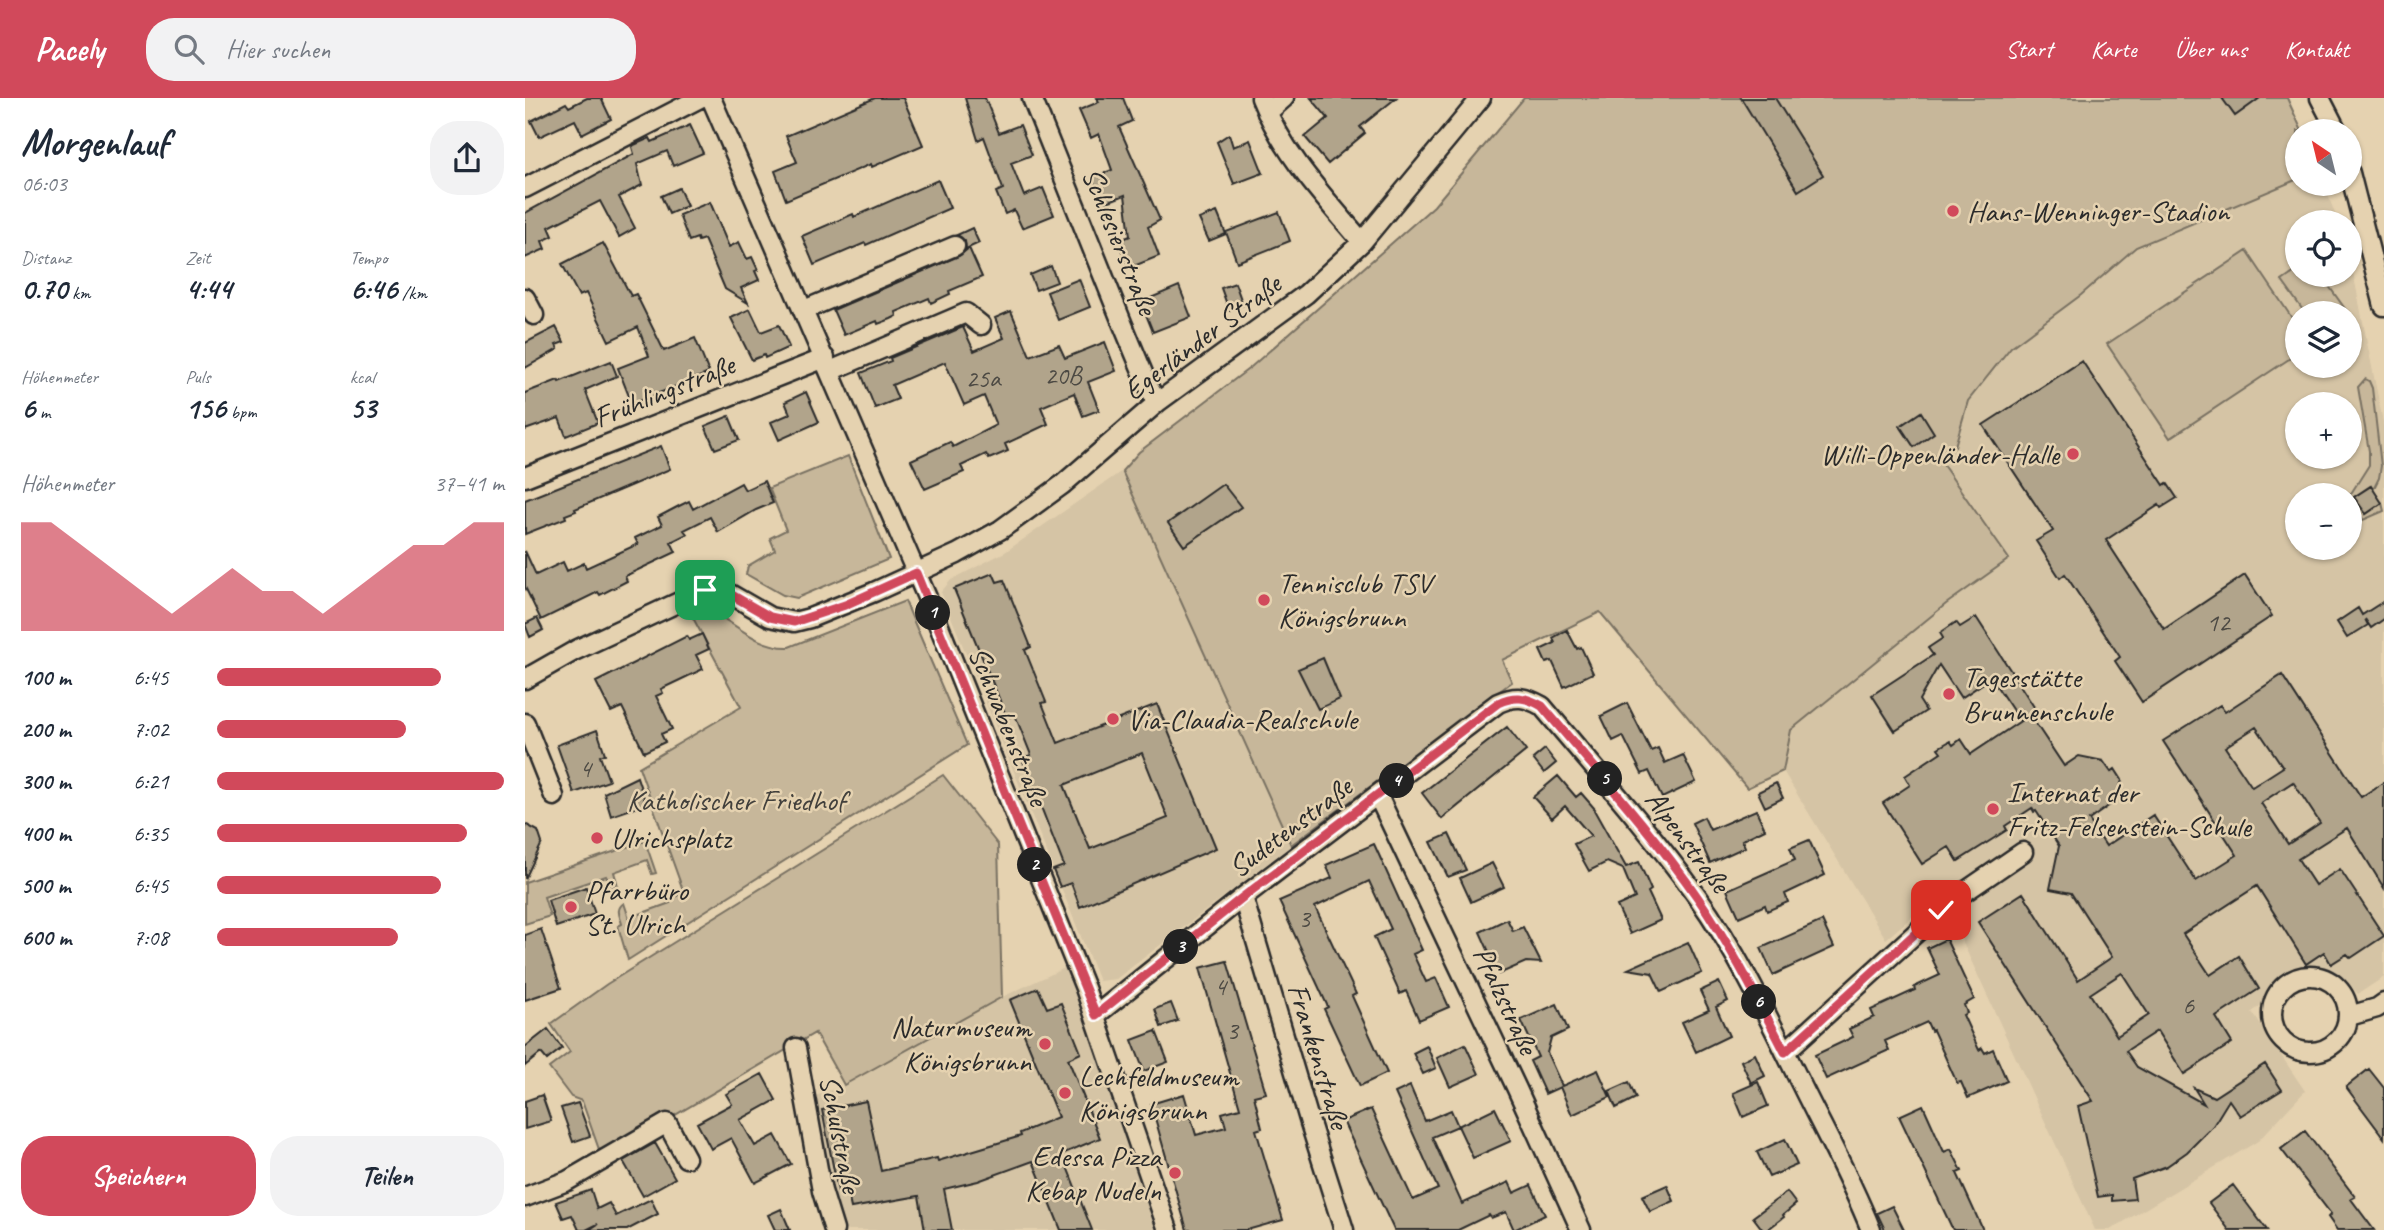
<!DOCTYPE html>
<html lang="de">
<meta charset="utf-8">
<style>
:root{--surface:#fff;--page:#f2f2f3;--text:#1f2937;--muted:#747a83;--accent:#d1495b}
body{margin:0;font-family:Caveat,sans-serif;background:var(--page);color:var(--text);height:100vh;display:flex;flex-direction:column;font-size:26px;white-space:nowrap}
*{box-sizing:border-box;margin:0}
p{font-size:23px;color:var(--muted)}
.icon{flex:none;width:38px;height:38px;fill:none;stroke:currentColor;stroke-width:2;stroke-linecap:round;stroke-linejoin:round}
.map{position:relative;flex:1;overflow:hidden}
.panel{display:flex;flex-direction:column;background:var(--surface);width:525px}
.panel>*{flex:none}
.needle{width:46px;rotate:325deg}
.fabs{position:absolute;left:1760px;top:21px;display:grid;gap:14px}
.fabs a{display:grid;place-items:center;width:77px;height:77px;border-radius:50%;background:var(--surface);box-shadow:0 2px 5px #0004;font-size:35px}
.pin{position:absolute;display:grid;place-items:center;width:60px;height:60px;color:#fff;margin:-30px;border-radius:14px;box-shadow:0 4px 10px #0006}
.km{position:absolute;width:35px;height:35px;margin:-18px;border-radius:50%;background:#222;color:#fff;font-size:19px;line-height:35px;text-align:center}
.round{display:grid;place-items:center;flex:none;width:74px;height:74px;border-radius:28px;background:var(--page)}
.headline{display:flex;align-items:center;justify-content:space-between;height:119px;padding:0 21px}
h1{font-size:38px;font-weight:700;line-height:52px}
.metrics{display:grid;grid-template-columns:repeat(3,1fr);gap:10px;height:119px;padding:7px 21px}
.metrics div{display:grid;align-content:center}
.metrics b{font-size:30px;font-weight:700}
.metrics small{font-size:19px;font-weight:400}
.metrics p{font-size:19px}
.chart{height:196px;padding:14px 21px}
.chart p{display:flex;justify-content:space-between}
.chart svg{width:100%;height:126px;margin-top:7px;fill:var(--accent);opacity:.7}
.primary-button{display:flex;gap:14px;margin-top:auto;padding:14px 21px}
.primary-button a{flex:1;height:80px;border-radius:28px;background:var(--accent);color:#fff;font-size:28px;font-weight:700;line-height:80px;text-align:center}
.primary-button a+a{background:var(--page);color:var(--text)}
ul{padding:0 21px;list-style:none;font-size:23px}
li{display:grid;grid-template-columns:112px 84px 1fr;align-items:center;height:52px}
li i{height:18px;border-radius:9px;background:var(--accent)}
header{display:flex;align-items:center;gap:42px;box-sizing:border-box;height:98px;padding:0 35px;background:var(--accent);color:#fff}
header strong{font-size:33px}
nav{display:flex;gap:38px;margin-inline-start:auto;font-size:24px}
.search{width:490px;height:63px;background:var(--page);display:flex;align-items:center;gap:18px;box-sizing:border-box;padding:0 24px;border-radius:28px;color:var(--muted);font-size:26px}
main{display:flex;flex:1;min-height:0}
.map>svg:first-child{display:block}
.built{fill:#d5c4a5;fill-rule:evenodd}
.green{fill:#c7b79a;stroke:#797162;stroke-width:2}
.building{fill:#b1a48b;stroke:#2b2b2b;stroke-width:2;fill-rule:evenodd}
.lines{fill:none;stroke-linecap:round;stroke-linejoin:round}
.minor-casing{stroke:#2b2b2b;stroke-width:23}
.minor{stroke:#e5d2b0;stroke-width:18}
.route-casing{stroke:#fff;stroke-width:14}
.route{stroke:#d1495b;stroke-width:9}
.poi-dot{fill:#d1495b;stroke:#e5d2b0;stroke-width:2.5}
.labels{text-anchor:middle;stroke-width:5;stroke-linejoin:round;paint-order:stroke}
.number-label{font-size:26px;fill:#4c4943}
.poi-label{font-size:30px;fill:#2b2b2b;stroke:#e5d2b0;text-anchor:start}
.street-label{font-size:30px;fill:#2b2b2b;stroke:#e5d2b0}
.park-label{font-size:30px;fill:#42403c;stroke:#e5d2b0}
</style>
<header>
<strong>Pacely</strong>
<div class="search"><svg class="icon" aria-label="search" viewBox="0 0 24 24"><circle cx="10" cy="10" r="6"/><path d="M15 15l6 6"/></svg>Hier suchen</div>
<nav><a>Start</a><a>Karte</a><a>Über uns</a><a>Kontakt</a></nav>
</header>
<main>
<section class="panel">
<div class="headline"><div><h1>Morgenlauf</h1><p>06:03</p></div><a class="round"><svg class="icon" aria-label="share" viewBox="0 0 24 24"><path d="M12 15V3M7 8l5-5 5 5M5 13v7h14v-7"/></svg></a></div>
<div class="metrics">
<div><p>Distanz</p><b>0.70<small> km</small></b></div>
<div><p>Zeit</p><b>4:44</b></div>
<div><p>Tempo</p><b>6:46<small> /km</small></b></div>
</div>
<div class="metrics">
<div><p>Höhenmeter</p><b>6<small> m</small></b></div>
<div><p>Puls</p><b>156<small> bpm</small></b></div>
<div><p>kcal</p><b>53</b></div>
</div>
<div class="chart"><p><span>Höhenmeter</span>37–41 m</p>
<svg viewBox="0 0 160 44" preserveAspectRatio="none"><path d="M0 44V6L10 6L20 14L30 22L40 30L50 38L60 30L70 22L80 30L90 30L100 38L110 30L120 22L130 14L140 14L150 6L160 6V44z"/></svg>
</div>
<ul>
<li><b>100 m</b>6:45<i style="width:78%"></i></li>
<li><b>200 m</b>7:02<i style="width:66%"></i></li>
<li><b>300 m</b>6:21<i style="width:100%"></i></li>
<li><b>400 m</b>6:35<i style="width:87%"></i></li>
<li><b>500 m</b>6:45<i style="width:78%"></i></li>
<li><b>600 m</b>7:08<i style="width:63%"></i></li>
</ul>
<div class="primary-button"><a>Speichern</a><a>Teilen</a></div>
</section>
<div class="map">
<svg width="1859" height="1132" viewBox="0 0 1859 1132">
<rect width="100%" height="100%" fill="#e5d2b0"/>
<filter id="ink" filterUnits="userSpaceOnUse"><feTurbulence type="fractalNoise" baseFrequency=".0143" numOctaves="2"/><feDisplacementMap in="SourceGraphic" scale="14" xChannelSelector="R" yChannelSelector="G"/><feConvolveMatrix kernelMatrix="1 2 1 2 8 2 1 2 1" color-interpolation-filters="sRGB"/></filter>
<g filter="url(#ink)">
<path class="built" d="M1773 81V86H1799L1813 124H1773V177H1825V159L1859 329V879L1833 896 1819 880 1795 868 1757 881 1742 903 1727 914 1780 993 1733 1043 1585 1132H1570L1415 795 1361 841 1258 673 1265 632 1421 506 1483 461 1450 410 1411 357 1430 348 1443 303 1486 249 1556 197 1611 149ZM1773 215H1825V268H1773ZM1773 306H1825V359H1773ZM1773 397H1825V450H1773Z
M597 373 766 747 591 881 574 883 416 494 426 482 480 454Z
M544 868 637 1132H315L288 999 319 987 477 899Z"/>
<path class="green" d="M999 0H1762L1777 33H1773V81L1611 149 1556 197 1486 249 1443 303 1430 348 1411 357 1484 461 1421 506 1266 632 1258 673 1222 690 1075 514 977 562 987 584 766 747 597 373 614 354 726 269 909 108Z
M1722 153 1773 229V255L1645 340 1582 246Z
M1773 172V177H1796L1823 215H1780L1757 183Z
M1840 281 1844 283 1847 290 1856 368 1854 380 1848 392 1845 388 1829 399 1841 416 1857 405 1859 413 1838 422 1825 402V397L1844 367V353L1833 289Z
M323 358 364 461 272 500 258 497 221 476 223 468 250 452 245 440 261 432 244 390Z
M380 503 442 647 103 862 93 828 97 826C95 818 90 811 99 805L104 820 145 805 144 801 159 795 114 669 216 609 167 518 184 512C210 525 233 550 264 549Z
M418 677 473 747 477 899 319 987 290 935 77 1060 57 1003 46 999 24 970 45 954 26 926 82 886Z
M120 743 131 775 127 776 122 762 89 774 93 788 86 787 81 778 19 799 25 818 0 826V784Z"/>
<path class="building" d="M62 0H76L86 21 57 36 50 22 14 39 6 23 41 5 44 9Z
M350 0H378L398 47 347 69 346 66 261 102 250 73 272 64 261 38Z
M440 0H460L474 35 495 27 507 57 486 65 499 98 518 90 529 117 497 130 489 112 480 116 471 94 478 91 459 39 453 42Z
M572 0H598L607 23 594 29 635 122 623 129 634 158 604 170 593 143 605 138 600 97 577 106 567 80 587 72 574 36 566 40 554 12 574 4Z
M786 0H871L835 29 840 35 803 66 780 39 803 20Z
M1216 0H1250L1298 77 1273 93Z
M1697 0H1735L1710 18Z
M165 27 178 55 148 68 142 53 112 66 117 87 94 99 110 130 94 139 75 103 24 129 28 138 17 143 20 151 0 160V115L109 56 107 49 109 47 125 40 127 44Z
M704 36 708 49 725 42 738 75 709 86 692 44Z
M413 82 425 110 341 147 340 145 289 167 277 138 328 116 329 119Z
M154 90 162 108 144 116 136 98Z
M185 104 204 149 214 144 222 161 227 159 233 172 230 173 234 182 216 190 223 205 200 191 179 141 173 143 172 140 164 143 154 117Z
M692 114 701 136 684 143 674 121Z
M754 114 765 143 712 164 701 134Z
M447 130 454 145 441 151 440 143 432 137Z
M78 145 106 198 111 196 139 253 170 240 184 275 107 306 93 270 124 258 113 229 84 243 61 195 54 198 37 166Z
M444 150 457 179 424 193 425 196 406 205 404 200 371 214 372 218 366 221 353 226 352 223 319 237 308 212 434 158Z
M526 168 532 184 511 192 505 177Z
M554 181 565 209 533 222 522 194Z
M710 185 718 207 704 212 696 190Z
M654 188 666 219 628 234 616 204Z
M225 211 236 234 254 227 264 249 240 260 239 257 227 262 206 220Z
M486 213 505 258 534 247 540 260 580 244 591 273 563 284 574 312 558 318 549 295 516 309 523 326 480 346 483 353 464 361 461 356 436 368 439 374 400 391 386 362 425 344 428 349 471 327 459 298 439 307 420 264 367 287 373 301 350 310 336 275 366 263 365 260 438 229 449 253 479 240 470 220Z
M31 229 39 244 31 247 33 251 0 270V245Z
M86 263 92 278 60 292 73 325 41 338 34 320 0 332V295L33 282 34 284Z
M1557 263 1639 387 1642 385 1652 400 1636 410 1634 407 1581 442 1639 531 1720 477 1747 518 1617 604 1590 563 1595 559 1540 476 1535 480 1511 443 1528 433 1458 327Z
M281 294 294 324 254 342 246 324 265 316 260 304Z
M1396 314 1409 335 1389 349 1375 328Z
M204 318 214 342 190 351 180 328Z
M136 348 145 371 50 411 51 413 40 417 41 420 0 436V402Z
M239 383 248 405 231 412 193 434 185 419 159 432 162 436 146 444 151 454 100 478 102 483 75 497 73 494 16 522 0 489V453L11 477 38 464 42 473 59 465 61 470 113 446 110 440 137 427 133 419 154 408 164 403 168 411 216 385 220 392Z
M698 386 716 409 659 448 643 425Z
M1846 388 1857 405 1841 416 1829 399Z
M468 475 472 484 479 482 506 549 500 552 521 604 517 605 533 645 632 606 691 750 555 809 546 785 535 789 528 772 539 768 497 660 506 657 490 617 482 620 429 491ZM617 655 643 720 565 751 539 687Z
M1859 503V521L1846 530 1840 521 1843 527 1822 540 1812 524 1833 510 1837 517Z
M1451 519 1511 612 1505 617 1539 668 1554 658 1578 663 1586 674 1590 671 1597 682 1592 702 1564 722 1581 748 1628 717 1671 783 1712 757 1638 643 1695 607 1700 614 1757 577 1836 699 1859 684V790L1822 730 1773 761 1790 787 1815 771 1859 838 1826 860 1822 856 1806 866 1799 854 1781 866 1732 788 1658 836 1685 877 1714 858 1734 891 1691 919 1707 945 1659 976 1632 933 1601 953 1612 969 1679 1006 1669 990 1689 999 1740 966 1757 992 1715 1018 1704 1002 1688 1028 1662 1054 1642 1068 1607 1081 1610 1101 1587 1103V1097L1573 1099 1553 1008 1568 1003 1453 824 1498 795 1553 882 1587 859 1546 795 1525 791 1534 748 1511 713 1509 714 1507 710 1480 728 1482 732 1433 763 1424 749 1397 766 1358 705 1385 687 1380 678 1416 654 1413 650 1425 643 1428 647 1436 641 1446 656 1503 618 1495 623 1466 580 1436 600 1414 567 1394 602 1401 613 1370 633 1347 597 1408 557 1403 550 1418 540 1415 535 1431 524 1435 529ZM1731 629 1758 669 1727 689 1700 649ZM1768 684 1795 725 1763 746 1736 705ZM1597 875 1624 917 1592 938 1565 896Z
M12 520 18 532 5 539 0 526Z
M1042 532 1052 551 1056 549 1068 575 1039 589 1027 563 1021 565 1015 552 1030 545 1028 540Z
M177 536 184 551 171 557 178 571 136 591 138 595 131 598 147 631 136 636 140 644 119 654 97 609 86 614 71 584 162 538 164 542Z
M798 560 815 601 793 611 773 571Z
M1102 605 1126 653 1133 650 1140 665 1158 657 1171 684 1137 700 1124 673 1117 676 1098 638 1088 643 1076 618Z
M982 629 1001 653 917 721 897 695Z
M72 632 80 656 75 658 84 683 49 695 32 647Z
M1020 651 1031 665 1019 675 1008 661Z
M1033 678 1051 699 1056 695 1070 711 1069 712 1101 769 1114 764 1126 792 1123 794 1136 822 1105 836 1092 808 1110 800 1098 771 1082 764 1064 773 1049 746 1066 738 1040 708 1027 720 1008 699Z
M112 679 121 706 86 718 79 695Z
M1251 685 1258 700 1240 709 1233 694Z
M1231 712 1240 731 1217 742 1220 749 1185 765 1167 725 1179 719 1185 732Z
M0 726 13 733 17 745 0 781Z
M924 736 941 772 923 779 906 744Z
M1284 742 1300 777 1260 796 1263 804 1242 813 1240 807 1214 819 1202 792 1270 762 1265 750Z
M849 746 897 852 888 856 901 884 911 880 924 909 894 922 881 893 875 896 849 839 866 831 844 783 790 809 831 896 827 898 862 975 835 988 799 911 803 909 754 803 807 780 801 767Z
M967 765 979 789 946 804 935 780Z
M61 789 70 816 31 829 23 802Z
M982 821 988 833 998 829 1016 865 1001 864 974 876 955 834Z
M1297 823 1309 849 1248 877 1236 850Z
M16 831 36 890 0 902V837Z
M1421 841 1449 901 1439 907 1442 915 1438 917 1454 952 1457 950 1460 955 1468 951 1482 983 1443 1000 1436 984 1432 985 1408 932 1406 933 1402 924 1360 943 1364 952 1301 981 1290 957 1328 939 1324 931 1349 919 1346 912 1390 892 1389 889 1415 877 1402 850Z
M1163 844 1177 875 1136 894 1127 875 1103 871Z
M702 863 741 995 729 998 737 1030 731 1032 758 1122 722 1132H662L626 1006 659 996 671 1037 701 1029 697 1015 715 1010 675 870Z
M1194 884 1203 903 1191 909 1204 938 1171 954 1157 924 1184 912 1175 893Z
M513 890 522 910 536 905 556 955 543 961 575 1040 537 1056 567 1132H536L508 1063 453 1083 419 1091 427 1132H400L394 1098 326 1110 322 1092 313 1093 297 1012 341 1003 356 1073 412 1060 413 1063 496 1038 495 1035 533 1019 485 902Z
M646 905 653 923 636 929 630 911Z
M1032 906 1043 932 1026 940 1022 955 1037 988 1073 972 1085 999 1047 1017 1035 989 1020 996 1005 963 1013 959 996 922Z
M23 931 37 950 22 962 16 955 0 968V949Z
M631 933 643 964 619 973 607 942Z
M940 946 954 976 925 989 912 960Z
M902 948 911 970 898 976 888 955Z
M1230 956 1240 978 1226 985 1216 963Z
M1844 971 1859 990V1040L1821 989Z
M237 976 251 1002 215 1022 230 1048 250 1037 266 1066 230 1085 206 1040 186 1051 172 1025 207 1006 201 996Z
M1104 984 1111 1000 1091 1010 1084 993Z
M1233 984 1243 1008 1218 1019 1208 995Z
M885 988 900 1023 926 1012 933 1028 907 1039 937 1106 984 1084 989 1095 1006 1087 1020 1117 989 1132 981 1114 966 1120 964 1117 933 1132H869L818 1023 846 1011 888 1102 913 1091 870 995Z
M17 997 26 1023 0 1031V1003Z
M53 1005 65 1038 48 1044 36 1010Z
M1398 1007 1419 1054 1426 1051 1437 1073 1432 1075 1458 1132H1428L1374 1018Z
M970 1010 986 1043 948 1060 933 1028Z
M1780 1033 1830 1099 1826 1101 1849 1132H1812L1803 1119 1806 1116 1756 1051Z
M1260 1041 1272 1067 1244 1079 1232 1054Z
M130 1045 150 1080 118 1098 98 1063Z
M1142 1087 1149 1103 1125 1114 1117 1098Z
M1708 1087 1732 1119 1742 1132H1704L1684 1105Z
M66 1092 72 1111 84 1105 91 1118 126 1101 133 1116 102 1132H64L73 1126 61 1132H54L47 1117 38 1120 31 1104Z
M1262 1094 1271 1106 1258 1117 1259 1119 1242 1132H1238L1228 1119Z
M1367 1108 1379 1132H1360L1352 1115Z
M256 1111 265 1132H250L243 1117Z"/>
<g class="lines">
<defs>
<path id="minor" d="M186 0 410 518 560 890 643 1132
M507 0 598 227 625 292 633 304
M736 0C758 56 799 99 837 144
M1795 0 1812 33
M742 15 759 0
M1825 75 1859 208
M0 90 175 0
M0 200 9 217
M279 212 430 148
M305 273 441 215 456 227
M0 379 300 260
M0 581 51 552 180 492 205 496 245 519 269 524 285 520 349 494 432 456 475 432 537 387 633 304 781 196 837 144 956 0
M0 625 29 698
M853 698 992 991 1056 1132
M718 799 785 1025 819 1132
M1747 916a38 38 0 1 1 76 0a38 38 0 1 1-76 0Z
M571 917 718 799 973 605C991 597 1001 599 1017 608 1070 671 1124 732 1172 798 1213 855 1244 921 1275 984 1299 1033 1326 1081 1346 1132
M1824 918 1852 910 1859 905
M271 950 297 1093 309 1132
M1260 954 1425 804 1498 754
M0 1099 42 1083 142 1025 161 1060"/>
</defs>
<use href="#minor" class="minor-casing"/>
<use href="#minor" class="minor"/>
</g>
</g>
<g class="lines" filter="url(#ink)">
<defs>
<path id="route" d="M180 492 205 496 245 519 269 524 320 507 391 475 571 917 718 799 973 605C990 597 1001 599 1017 608 1070 671 1126 732 1173 800 1206 848 1233 902 1260 954L1416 812"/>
</defs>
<use href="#route" class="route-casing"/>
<use href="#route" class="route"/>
</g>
<g class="poi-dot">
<circle cx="1428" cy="113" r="7"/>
<circle cx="1548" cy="356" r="7"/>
<circle cx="739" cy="502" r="7"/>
<circle cx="1424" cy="596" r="7"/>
<circle cx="588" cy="621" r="7"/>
<circle cx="1468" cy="711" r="7"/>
<circle cx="72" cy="740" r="7"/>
<circle cx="46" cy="809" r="7"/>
<circle cx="520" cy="946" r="7"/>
<circle cx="540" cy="995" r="7"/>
<circle cx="650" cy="1075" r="7"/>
</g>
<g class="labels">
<g class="number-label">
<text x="538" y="286">20B</text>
<text x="458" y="289">25a</text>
<text x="1693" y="533">12</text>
<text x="60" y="679">4</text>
<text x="779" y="829">3</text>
<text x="695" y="897">4</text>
<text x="1663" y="916">6</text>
<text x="707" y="941">3</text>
</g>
<g class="poi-label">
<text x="1442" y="123">Hans-Wenninger-Stadion</text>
<text x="1534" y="366" text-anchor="end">Willi-Oppenländer-Halle</text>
<text x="753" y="495">Tennisclub TSV<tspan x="753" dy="34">Königsbrunn</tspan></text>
<text x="1438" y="589">Tagesstätte<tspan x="1438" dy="34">Brunnenschule</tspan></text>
<text x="602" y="631">Via-Claudia-Realschule</text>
<text x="1482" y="704">Internat der<tspan x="1482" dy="34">Fritz-Felsenstein-Schule</tspan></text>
<text x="86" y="750">Ulrichsplatz</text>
<text x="60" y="802">Pfarrbüro<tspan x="60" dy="34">St. Ulrich</tspan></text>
<text x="506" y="939" text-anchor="end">Naturmuseum<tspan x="506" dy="34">Königsbrunn</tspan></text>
<text x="554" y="988">Lechfeldmuseum<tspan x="554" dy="34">Königsbrunn</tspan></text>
<text x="636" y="1068" text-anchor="end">Edessa Pizza<tspan x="636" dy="34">Kebap Nudeln</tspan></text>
</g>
<g class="street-label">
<text transform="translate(595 143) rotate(68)" y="10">Schlesierstraße</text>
<text transform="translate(677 239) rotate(-37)" y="10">Egerländer Straße</text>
<text transform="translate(139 293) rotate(-22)" y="10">Frühlingstraße</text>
<text transform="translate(484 628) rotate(68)" y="10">Schwabenstraße</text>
<text transform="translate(765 729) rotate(-37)" y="10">Sudetenstraße</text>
<text transform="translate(1163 743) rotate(53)" y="10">Alpenstraße</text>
<text transform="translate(981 902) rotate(65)" y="10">Pfalzstraße</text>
<text transform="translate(794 958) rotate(73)" y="10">Frankenstraße</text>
<text transform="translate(316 1036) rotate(79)" y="10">Schulstraße</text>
</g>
<g class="park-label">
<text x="211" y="712">Katholischer Friedhof</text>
</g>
</g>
</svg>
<div class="fabs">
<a><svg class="needle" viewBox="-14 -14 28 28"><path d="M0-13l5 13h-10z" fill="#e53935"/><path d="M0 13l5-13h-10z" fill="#747a83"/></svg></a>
<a><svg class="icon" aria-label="locate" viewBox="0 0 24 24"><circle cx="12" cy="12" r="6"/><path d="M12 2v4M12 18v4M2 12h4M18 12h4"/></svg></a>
<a><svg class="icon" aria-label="layers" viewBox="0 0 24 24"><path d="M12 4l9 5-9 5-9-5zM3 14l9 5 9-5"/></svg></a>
<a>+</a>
<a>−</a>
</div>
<div class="pin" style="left:180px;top:492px;background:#1e9e55"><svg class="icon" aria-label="arrive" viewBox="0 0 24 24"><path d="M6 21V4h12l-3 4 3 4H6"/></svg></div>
<div class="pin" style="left:1416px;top:812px;background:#d93025"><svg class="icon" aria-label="check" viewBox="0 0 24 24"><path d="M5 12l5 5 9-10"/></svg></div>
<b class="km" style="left:408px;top:515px">1</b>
<b class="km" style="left:510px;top:767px">2</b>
<b class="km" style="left:656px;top:849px">3</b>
<b class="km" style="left:872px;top:683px">4</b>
<b class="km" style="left:1080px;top:681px">5</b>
<b class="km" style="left:1234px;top:904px">6</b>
</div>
</main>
